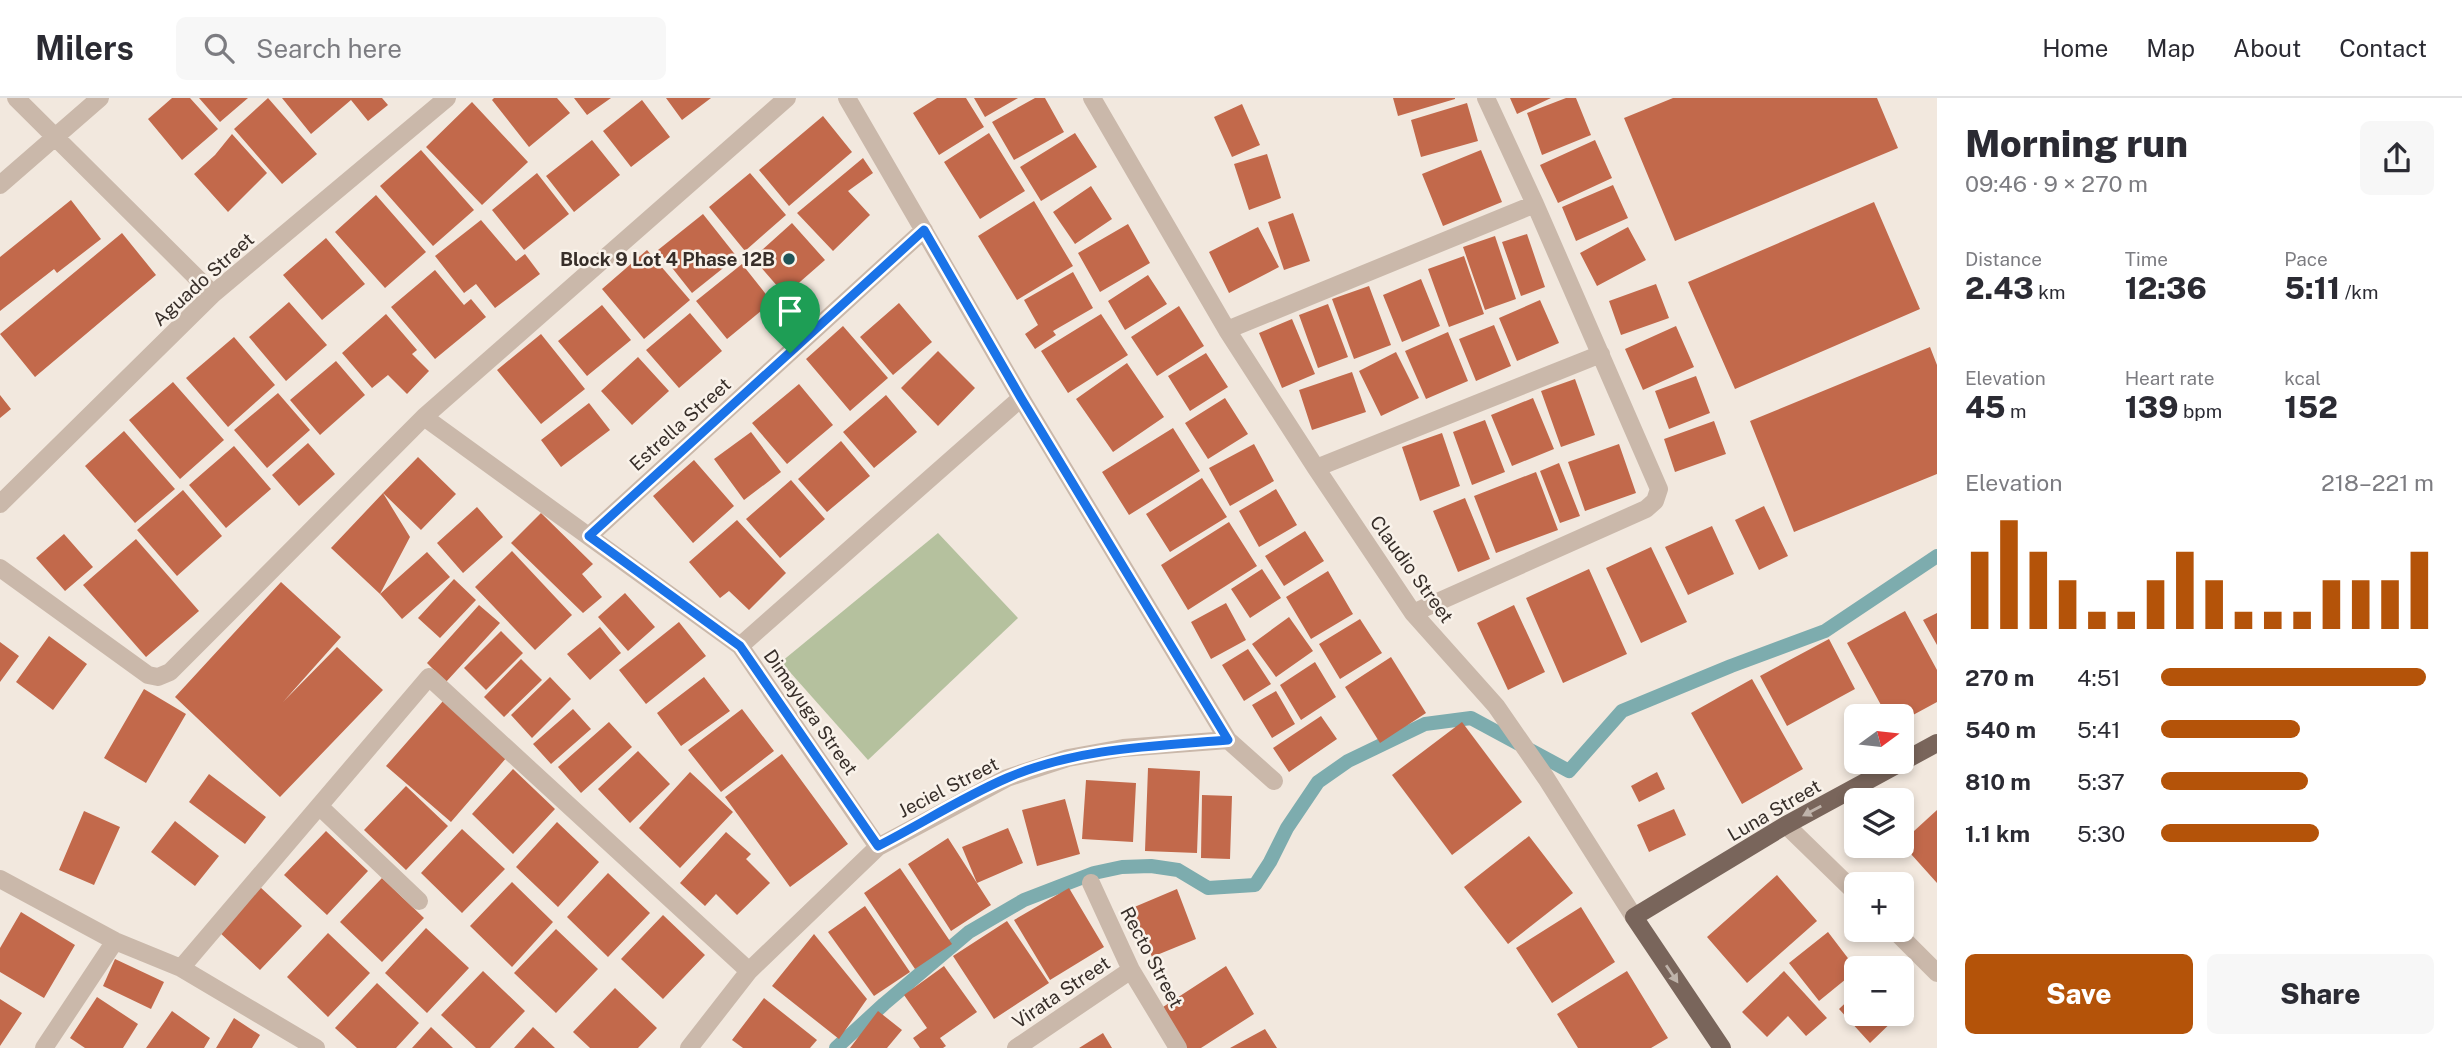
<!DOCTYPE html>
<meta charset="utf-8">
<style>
:root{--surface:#fff;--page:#f7f7f7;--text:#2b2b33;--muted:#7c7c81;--line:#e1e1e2;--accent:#b45309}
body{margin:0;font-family:"Public Sans",sans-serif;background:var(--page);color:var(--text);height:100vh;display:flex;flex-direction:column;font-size:26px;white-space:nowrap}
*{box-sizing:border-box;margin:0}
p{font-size:23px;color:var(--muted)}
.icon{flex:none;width:38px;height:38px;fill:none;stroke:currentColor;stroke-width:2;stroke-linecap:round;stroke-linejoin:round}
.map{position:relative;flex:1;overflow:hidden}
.details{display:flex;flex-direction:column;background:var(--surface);width:525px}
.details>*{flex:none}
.needle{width:46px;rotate:75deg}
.buttons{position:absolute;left:1844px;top:606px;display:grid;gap:14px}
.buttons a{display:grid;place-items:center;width:70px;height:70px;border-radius:10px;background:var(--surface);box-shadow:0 4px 10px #0003;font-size:35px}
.pin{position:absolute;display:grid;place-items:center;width:60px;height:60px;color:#fff;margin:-72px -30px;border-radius:50% 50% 50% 0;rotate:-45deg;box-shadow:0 0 7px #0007}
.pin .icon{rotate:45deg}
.round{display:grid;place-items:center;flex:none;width:74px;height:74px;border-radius:10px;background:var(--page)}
.overview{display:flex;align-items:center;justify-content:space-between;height:119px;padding:0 28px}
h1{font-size:38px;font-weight:800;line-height:52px}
.metrics{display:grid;grid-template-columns:repeat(3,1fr);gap:10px;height:119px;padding:7px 28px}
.metrics div{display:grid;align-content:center}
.metrics b{font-size:30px;font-weight:800}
.metrics small{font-size:19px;font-weight:400}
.metrics p{font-size:19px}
.chart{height:196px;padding:14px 28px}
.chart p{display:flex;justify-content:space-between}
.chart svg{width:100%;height:126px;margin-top:7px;stroke:var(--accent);stroke-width:6}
.cta{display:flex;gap:14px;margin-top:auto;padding:14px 28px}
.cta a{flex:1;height:80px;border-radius:10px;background:var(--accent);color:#fff;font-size:28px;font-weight:800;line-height:80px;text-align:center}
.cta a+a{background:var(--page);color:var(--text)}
ul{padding:0 28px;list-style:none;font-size:23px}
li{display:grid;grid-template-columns:112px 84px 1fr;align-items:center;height:52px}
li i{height:18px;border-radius:9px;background:var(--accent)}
header{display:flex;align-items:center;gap:42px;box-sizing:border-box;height:98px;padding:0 35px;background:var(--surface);border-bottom:2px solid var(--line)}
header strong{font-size:33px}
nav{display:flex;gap:38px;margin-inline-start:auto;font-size:24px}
.search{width:490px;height:63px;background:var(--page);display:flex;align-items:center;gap:18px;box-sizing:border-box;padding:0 24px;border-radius:10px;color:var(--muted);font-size:26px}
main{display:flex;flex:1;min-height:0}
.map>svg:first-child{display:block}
.green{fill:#b5c19e}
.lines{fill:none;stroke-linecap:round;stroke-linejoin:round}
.stream{stroke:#7dacae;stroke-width:14}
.building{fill:#c2694b}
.minor{stroke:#cab8aa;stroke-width:18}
.major{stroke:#79655b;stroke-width:18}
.oneway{fill:#bfb3aa}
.route-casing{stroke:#fff;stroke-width:14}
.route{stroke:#1a73e8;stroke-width:9}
.poi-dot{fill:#205458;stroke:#f9f2ea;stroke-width:2.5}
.labels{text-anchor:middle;stroke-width:5;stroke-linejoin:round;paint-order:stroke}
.poi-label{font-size:19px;font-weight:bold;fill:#372e29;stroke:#f9f2ea;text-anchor:end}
.street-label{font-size:19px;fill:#372e29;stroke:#f9f2ea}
</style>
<header>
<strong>Milers</strong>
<div class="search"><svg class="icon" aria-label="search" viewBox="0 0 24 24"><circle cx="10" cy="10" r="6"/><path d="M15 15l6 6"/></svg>Search here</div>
<nav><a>Home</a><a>Map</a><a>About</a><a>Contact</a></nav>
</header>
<main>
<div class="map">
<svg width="1937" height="950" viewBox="0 0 1937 950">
<rect width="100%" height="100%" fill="#f2e8de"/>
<path class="green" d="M938 435 1018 520 868 662 781 564Z"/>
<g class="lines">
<path class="stream" d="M836 950 884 906 969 834 1024 802 1094 775 1122 769 1151 768 1178 772 1208 790 1255 787 1270 764 1287 730 1318 684 1348 663 1425 626 1471 620 1569 673 1622 613 1731 568 1825 533 1937 458"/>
</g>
<path class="building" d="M172 0H190L218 31 182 62 148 21Z
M199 0H248L220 24Z
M268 0 317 56 282 86 234 31Z
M282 0H382L388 7 368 23 351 2 311 36Z
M494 0H557L570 15 529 49 492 2Z
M574 0H611L587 17Z
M666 0H711L682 22Z
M937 0H966L984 29 939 57 913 15Z
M974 0H1018L985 19Z
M1035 0H1045L1064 34 1014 62 992 24Z
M1393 0H1455V1L1398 18Z
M1510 0H1551L1517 16Z
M1566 0H1576L1591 37 1542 57 1527 15Z
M1673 0H1877L1898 50 1675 143 1624 20Z
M642 2 670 39 631 69 603 33Z
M472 4 528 64 482 107 426 49Z
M1467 5 1478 43 1421 59 1411 22Z
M1242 6 1260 47 1232 59 1214 19Z
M823 18 852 54 789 108 759 72Z
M989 35 1025 93 980 121 944 64Z
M1075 35 1097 69 1041 103 1020 69Z
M232 36 267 75 228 114 194 76 215 57Z
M592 42 620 77 574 114 546 78Z
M1595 42 1612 80 1558 105 1540 67Z
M421 52 474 112 433 148 380 88Z
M1481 52 1502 104 1443 128 1422 76Z
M1267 56 1281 100 1249 112 1234 66Z
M863 60 873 75 848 93 870 117 833 153 797 115Z
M537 75 569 116 524 152 492 112Z
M750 75 786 117 745 153 709 109Z
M1613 87 1628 120 1576 143 1562 109Z
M1091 88 1112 121 1075 146 1053 114Z
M376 97 426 154 385 190 335 134Z
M71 102 101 141 57 175 54 171 0 213V159Z
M1034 103 1073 168 1017 202 978 138Z
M1874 104 1920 211 1735 291 1688 184Z
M1293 115 1310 163 1284 172 1268 124Z
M703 116 737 159 692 195 658 152Z
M481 122 516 163 525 156 540 176 495 210 476 186 464 195 435 158Z
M792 125 825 162 785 197 753 160Z
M1128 126 1150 165 1100 194 1078 155Z
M1258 129 1279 169 1229 195 1209 154Z
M1628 129 1646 162 1597 188 1580 155Z
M122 135 156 177 35 279 0 236Z
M1527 136 1545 189 1521 198 1502 144Z
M1495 138 1516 201 1485 212 1463 149Z
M326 140 365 186 322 222 283 177Z
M647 152 690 202 644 241 602 191Z
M1464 158 1484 216 1449 229 1428 171Z
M742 166 772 204 727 241 696 203Z
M435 172 464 207 471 201 486 219 435 261 391 209Z
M1073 174 1093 210 1053 233 1056 237 1035 251 1025 236 1038 227 1024 202Z
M1148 177 1167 206 1125 232 1108 203Z
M1421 181 1440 228 1402 244 1383 197Z
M1656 186 1669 220 1621 237 1609 203Z
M1369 188 1391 247 1354 261 1332 201Z
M1540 202 1559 245 1517 263 1499 220Z
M289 204 327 247 286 283 249 239Z
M899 205 932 244 893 277 860 239Z
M1328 206 1348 259 1318 270 1299 217Z
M602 207 631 242 587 278 558 243Z
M1179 208 1204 248 1157 278 1131 239Z
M690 215 722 253 679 290 646 252Z
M386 216 417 252 412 256 429 273 407 296 388 277 372 290 342 255Z
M1101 216 1128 257 1068 295 1041 253Z
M1292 221 1315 276 1282 290 1259 235Z
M1494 227 1511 268 1476 283 1459 241Z
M843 228 888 280 850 313 806 261Z
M1676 228 1694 269 1643 292 1625 251Z
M1448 234 1468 283 1426 301 1405 253Z
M541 236 585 291 541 326 497 272Z
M234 239 275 287 228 329 186 280Z
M1930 249 1937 267V376L1794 434 1750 323Z
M938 253 975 290 938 328 901 290Z
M1396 254 1419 300 1381 318 1359 273Z
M1206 255 1228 289 1190 313 1168 278Z
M638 259 669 293 632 327 601 293Z
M336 263 365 297 320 337 290 302Z
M1127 265 1164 319 1113 354 1076 301Z
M1352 274 1366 314 1312 332 1299 292Z
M1696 278 1710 315 1669 331 1655 293Z
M1575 281 1595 337 1561 349 1541 293Z
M173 284 224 342 180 381 129 322Z
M799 286 833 327 787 366 752 325Z
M278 295 310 332 267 370 234 332Z
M0 297 11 311 0 320Z
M886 297 917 334 874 370 843 334Z
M1225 300 1248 336 1208 361 1185 325Z
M1533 300 1554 351 1512 368 1491 317Z
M589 305 610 332 561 369 541 342Z
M1485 322 1505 374 1472 387 1453 334Z
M1714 323 1726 356 1675 374 1664 341Z
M1173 330 1200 373 1129 417 1102 374Z
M124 333 175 391 135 425 85 368Z
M751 334 781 374 744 402 714 361Z
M1442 335 1460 388 1420 403 1402 349Z
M841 343 870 378 827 414 798 381Z
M308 345 335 376 299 408 272 377Z
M1254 346 1274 383 1230 408 1209 370Z
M1619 346 1636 395 1585 413 1568 364Z
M234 348 271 391 226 430 189 387Z
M418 359 456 396 421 432 383 395 410 439 380 496 331 450 383 395Z
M694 362 734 408 693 445 653 398Z
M1559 365 1580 418 1560 425 1540 373Z
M1536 374 1558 432 1496 455 1474 398Z
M1202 380 1227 419 1170 454 1146 416Z
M791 382 825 421 780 460 746 421Z
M1276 391 1297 427 1259 449 1239 413Z
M183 392 222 438 177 478 137 432Z
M1465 400 1490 461 1458 474 1433 413Z
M1764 408 1788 458 1759 472 1735 422Z
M477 409 503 439 463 475 437 445Z
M541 415 593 466 582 476 602 499 583 515 511 445Z
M737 422 786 475 749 512 729 493 720 500 689 464Z
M1229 424 1257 468 1188 512 1161 467Z
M1712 428 1734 476 1688 497 1665 449Z
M1305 433 1324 463 1284 488 1265 458Z
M64 436 93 469 65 493 36 460Z
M136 441 199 513 146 559 83 487Z
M1651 449 1687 524 1641 545 1606 470Z
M512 453 572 517 535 552 475 489Z
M427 454 450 479 402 521 380 496Z
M1262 471 1281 500 1250 520 1231 491Z
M1589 471 1627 556 1563 585 1526 500Z
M1328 473 1353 516 1311 541 1286 499Z
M454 481 476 502 440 540 418 520Z
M281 484 341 539 283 604 337 549 383 592 280 699 175 599Z
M625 495 655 529 628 553 598 519Z
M1226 505 1246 542 1211 561 1191 524Z
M479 507 500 525 446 584 427 565Z
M1514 507 1545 574 1508 592 1477 525Z
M1905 513 1937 572V604L1902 623V618H1887L1847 545Z
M1937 515V547L1923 522Z
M1289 519 1313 553 1276 579 1252 546Z
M1360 521 1382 555 1340 581 1319 546Z
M679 524 706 558 646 606 619 572Z
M600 529 621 555 590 582 567 556Z
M501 533 523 555 486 592 464 570Z
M49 538 87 566 53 612 16 584Z
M1829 541 1855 591 1787 628 1760 578Z
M0 544 19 558 0 584Z
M1248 551 1271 586 1244 603 1222 567Z
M1391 559 1426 615 1380 645 1345 589Z
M521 561 542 582 504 619 484 599Z
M1315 564 1336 599 1301 622 1280 587Z
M550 579 571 601 532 640 511 617Z
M704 579 730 613 681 648 657 615Z
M1752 581 1803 671 1742 706 1691 615Z
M144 591 186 616 146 685 104 660Z
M1276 593 1295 626 1272 640 1252 607Z
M443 603 507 659 451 724 386 668Z
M573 611 591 631 551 666 533 646Z
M742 611 774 653 721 694 688 652Z
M1321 618 1337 641 1289 674 1273 650Z
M609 624 632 649 581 695 558 669Z
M1462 624 1522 704 1452 757 1392 677Z
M638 653 670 686 630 725 598 691Z
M782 656 848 746 790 789 725 699Z
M1148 670 1200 673 1197 755 1145 753Z
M513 671 555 711 513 756 472 716Z
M690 674 733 714 680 770 639 730Z
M1657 674 1665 691 1639 704 1631 688Z
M209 676 266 719 245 746 189 704Z
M1086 682 1136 685 1133 744 1082 741Z
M406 688 448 728 406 772 364 732Z
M1202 697 1232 698 1230 761 1201 760Z
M1065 701 1080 756 1037 768 1022 712Z
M1674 711 1686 737 1649 754 1637 727Z
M1937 712V785L1902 746V744Z
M84 713 120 729 94 787 59 772Z
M175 723 219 758 195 788 151 754Z
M557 724 599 764 558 809 516 769Z
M1008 730 1023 765 977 785 962 749Z
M462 731 505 771 462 815 421 775Z
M326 733 368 773 327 817 284 777Z
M726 734 751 756 746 761 770 785 737 817 716 796 705 808 680 785Z
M1529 738 1573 795 1508 846 1464 789Z
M948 740 991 807 951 833 908 766Z
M900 770 952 846 915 871 864 795Z
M608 775 650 815 608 859 567 819Z
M1777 777 1817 823 1747 885 1707 839Z
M382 780 424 820 382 864 340 824Z
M512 784 553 824 512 869 470 828Z
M259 788 302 828 260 872 218 833Z
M1069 790 1104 849 1050 882 1014 822Z
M1177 791 1196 841 1152 859 1132 810Z
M865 808 910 874 874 898 828 834Z
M1581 809 1615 864 1552 905 1516 850Z
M21 814 75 847 44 900 0 874V850Z
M663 817 705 857 663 901 621 861Z
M1007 823 1049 885 994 921 953 858Z
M426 830 469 870 427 915 385 875Z
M556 831 598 871 556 915 514 875Z
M1828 834 1857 872 1819 903 1789 865Z
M328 835 370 875 328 919 287 879Z
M814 836 867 901 839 941 772 888Z
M115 861 164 884 151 911 103 888Z
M944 868 977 914 940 940 946 948 943 950H920L913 940 927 930 904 897Z
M1226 868 1254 916 1201 950H1187L1163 909Z
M483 873 525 913 490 950H476L441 917Z
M1627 873 1668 940 1651 950H1578L1557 916Z
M1784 873 1827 920 1806 938 1788 918 1767 939 1742 914Z
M377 885 419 925 396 950H357L335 930Z
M615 890 657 930 638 950H590L573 934Z
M1857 894V915H1901L1870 945 1839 911Z
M97 899 138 926 123 950H85L70 940Z
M764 900 817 942 810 950H743L732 942Z
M0 901 22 915 0 948Z
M172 913 210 940 204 950H146Z
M878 913 902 932 887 950H850Z
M234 920 260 937 252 950H216Z
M431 929 453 950H412Z
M533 929 555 950H514Z
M1265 931 1277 950H1230Z
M1103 935 1112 950H1079Z"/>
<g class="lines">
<path class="minor" d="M16 0 213 196
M847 0 1021 300 1228 642 1274 683
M1092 0 1227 232 1316 370 1413 515 1496 608 1546 680 1634 819
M0 87 100 0
M1227 232 1535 106
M424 319 740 548 878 749
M1316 370 1601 256
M0 406 213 196 447 0
M589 438 924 132
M0 470 148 577 158 579 170 574 424 319 787 0
M1413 515 1646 411 1655 403 1659 391 1535 106 1486 0
M740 548 1021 300
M319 708 419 803
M1786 727 1857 796
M0 781 115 843 181 870 316 950
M1091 785 1131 872 1178 950
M1893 831 1937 875
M181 870 429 579 749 873
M44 950 115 843
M689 950 749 873 878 749 1007 680 1068 660 1123 650 1228 642
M1016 950 1131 872"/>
<path class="major" d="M1722 950 1634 819 1786 727 1937 645"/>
</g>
<defs><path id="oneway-solid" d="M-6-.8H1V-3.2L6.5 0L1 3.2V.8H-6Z" transform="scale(1.75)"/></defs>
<g class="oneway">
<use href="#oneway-solid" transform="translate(1812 713) rotate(152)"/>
<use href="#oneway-solid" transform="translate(1672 876) rotate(56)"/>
</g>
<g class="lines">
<defs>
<path id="route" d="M924 132 1021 300 1228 642C1154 648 1076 650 1007 680 963 699 921 726 878 748L740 548 589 438Z"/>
</defs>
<use href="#route" class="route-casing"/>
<use href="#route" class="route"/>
</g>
<circle class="poi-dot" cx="789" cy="161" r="7"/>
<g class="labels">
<g class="poi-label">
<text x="775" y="168">Block 9 Lot 4 Phase 12B</text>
</g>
<g class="street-label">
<text transform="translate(203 181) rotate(-42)" y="7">Aguado Street</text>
<text transform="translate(680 326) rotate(-42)" y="7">Estrella Street</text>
<text transform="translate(1412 471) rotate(54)" y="7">Claudio Street</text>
<text transform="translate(811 614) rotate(55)" y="7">Dimayuga Street</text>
<text transform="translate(948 689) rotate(-27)" y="7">Jeciel Street</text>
<text transform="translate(1774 712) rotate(-30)" y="7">Luna Street</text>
<text transform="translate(1152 859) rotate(62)" y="7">Recto Street</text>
<text transform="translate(1061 894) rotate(-34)" y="7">Virata Street</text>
</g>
</g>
</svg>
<div class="buttons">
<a><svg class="needle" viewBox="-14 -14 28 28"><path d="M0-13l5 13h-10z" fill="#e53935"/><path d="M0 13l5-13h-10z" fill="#7c7c81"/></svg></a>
<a><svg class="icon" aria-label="layers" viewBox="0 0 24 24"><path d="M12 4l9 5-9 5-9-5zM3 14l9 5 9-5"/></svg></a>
<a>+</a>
<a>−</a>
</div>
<div class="pin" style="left:790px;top:255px;background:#1e9e55"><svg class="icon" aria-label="arrive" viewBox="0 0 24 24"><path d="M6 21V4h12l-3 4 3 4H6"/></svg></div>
</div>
<section class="details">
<div class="overview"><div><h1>Morning run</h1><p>09:46 · 9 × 270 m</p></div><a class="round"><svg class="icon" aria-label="share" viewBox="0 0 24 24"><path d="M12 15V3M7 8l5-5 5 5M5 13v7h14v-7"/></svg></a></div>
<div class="metrics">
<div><p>Distance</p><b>2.43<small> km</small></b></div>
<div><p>Time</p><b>12:36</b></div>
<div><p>Pace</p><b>5:11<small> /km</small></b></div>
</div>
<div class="metrics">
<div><p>Elevation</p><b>45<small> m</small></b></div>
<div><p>Heart rate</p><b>139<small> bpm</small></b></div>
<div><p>kcal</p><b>152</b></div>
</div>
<div class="chart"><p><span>Elevation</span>218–221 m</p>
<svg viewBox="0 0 160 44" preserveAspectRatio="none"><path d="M5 44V17M15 44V6M25 44V17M35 44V27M45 44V38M55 44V38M65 44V27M75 44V17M85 44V27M95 44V38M105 44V38M115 44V38M125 44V27M135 44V27M145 44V27M155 44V17"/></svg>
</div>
<ul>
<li><b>270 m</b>4:51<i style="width:97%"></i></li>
<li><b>540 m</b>5:41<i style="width:51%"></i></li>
<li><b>810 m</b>5:37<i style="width:54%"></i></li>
<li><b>1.1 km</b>5:30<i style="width:58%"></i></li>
</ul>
<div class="cta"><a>Save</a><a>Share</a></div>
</section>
</main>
